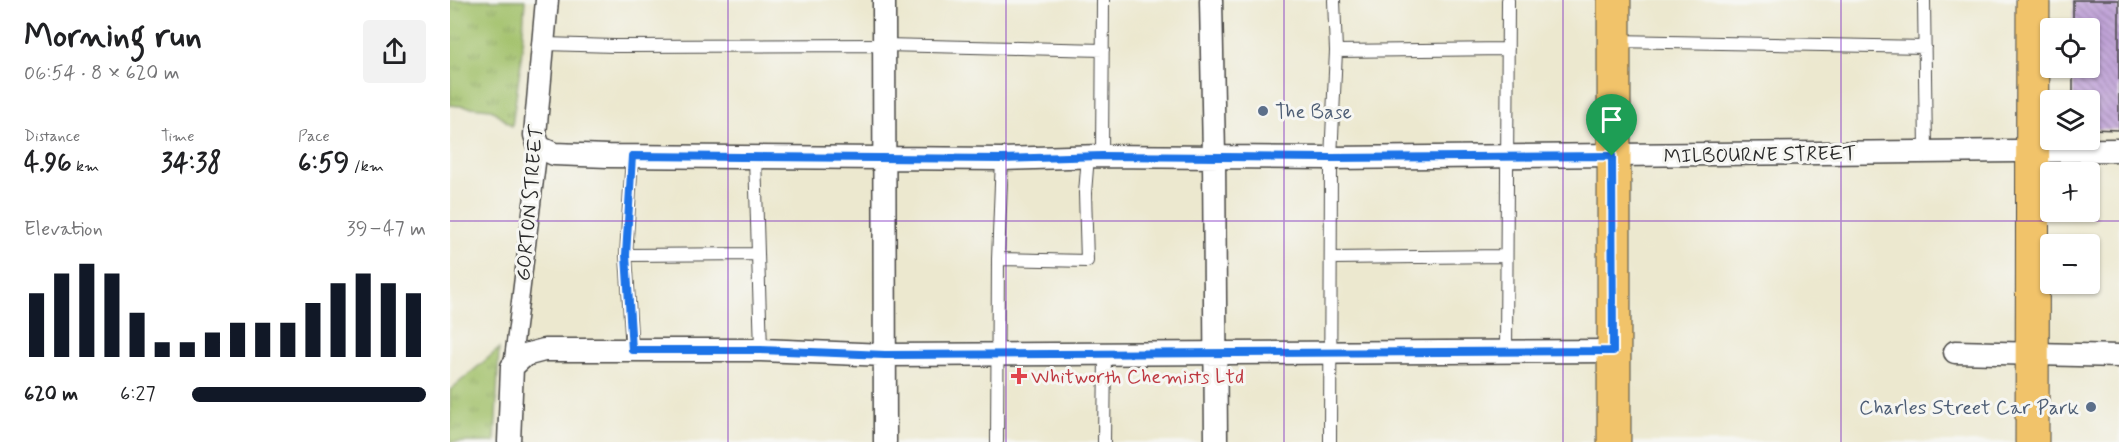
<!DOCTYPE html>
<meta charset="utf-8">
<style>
:root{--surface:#fff;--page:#f2f2f2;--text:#202124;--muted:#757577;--accent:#111827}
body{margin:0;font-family:Mynerve,sans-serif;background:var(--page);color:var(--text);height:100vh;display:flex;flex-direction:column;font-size:22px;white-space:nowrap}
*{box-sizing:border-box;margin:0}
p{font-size:20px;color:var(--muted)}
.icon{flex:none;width:33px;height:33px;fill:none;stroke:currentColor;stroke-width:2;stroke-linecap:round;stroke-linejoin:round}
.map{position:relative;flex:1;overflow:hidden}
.panel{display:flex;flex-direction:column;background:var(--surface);width:450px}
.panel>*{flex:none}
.controls{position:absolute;left:1590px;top:18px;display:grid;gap:12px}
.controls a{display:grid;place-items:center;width:60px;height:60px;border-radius:6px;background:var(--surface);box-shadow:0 2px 4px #0004;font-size:30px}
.pin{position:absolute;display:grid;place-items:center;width:51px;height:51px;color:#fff;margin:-62px -26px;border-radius:50% 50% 50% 0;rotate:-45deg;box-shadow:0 0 6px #0007}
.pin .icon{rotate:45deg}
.round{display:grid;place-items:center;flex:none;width:63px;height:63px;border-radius:6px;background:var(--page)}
.head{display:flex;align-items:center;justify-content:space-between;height:102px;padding:0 24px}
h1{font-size:33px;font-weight:700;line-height:45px}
.figures{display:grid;grid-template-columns:repeat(3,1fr);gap:9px;height:102px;padding:6px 24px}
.figures div{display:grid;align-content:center}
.figures b{font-size:26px;font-weight:700}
.figures small{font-size:16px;font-weight:400}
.figures p{font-size:16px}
.chart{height:168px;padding:12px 24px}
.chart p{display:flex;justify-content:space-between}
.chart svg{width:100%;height:108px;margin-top:6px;stroke:var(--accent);stroke-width:6}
ul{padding:0 24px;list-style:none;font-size:20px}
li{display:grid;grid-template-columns:96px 72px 1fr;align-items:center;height:45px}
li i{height:15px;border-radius:8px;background:var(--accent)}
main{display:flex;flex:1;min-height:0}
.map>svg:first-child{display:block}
.park{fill:url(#park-tufts);stroke:#66764a;stroke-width:1.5}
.building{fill:url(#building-back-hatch)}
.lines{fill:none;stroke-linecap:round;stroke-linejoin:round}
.service-casing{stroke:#484744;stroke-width:14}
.pedestrian-casing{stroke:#484744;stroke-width:19}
.minor-casing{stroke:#484744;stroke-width:25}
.primary-casing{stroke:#484744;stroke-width:35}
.service{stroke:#fff;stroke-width:12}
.pedestrian{stroke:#fff;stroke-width:16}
.minor{stroke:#fff;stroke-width:22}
.primary{stroke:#f1c36a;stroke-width:33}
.route-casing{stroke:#fff;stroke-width:12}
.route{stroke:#1a73e8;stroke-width:8}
.grid{fill:none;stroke:#7b2cbf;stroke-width:1.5;stroke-opacity:0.55}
.service-dot{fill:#5c6f8a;stroke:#f6f6f2;stroke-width:2}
.health-dot{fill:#e0444e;stroke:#f6f6f2;stroke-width:2}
.labels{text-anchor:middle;stroke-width:6;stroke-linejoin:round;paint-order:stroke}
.service-label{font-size:20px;fill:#4e5e75;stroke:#f6f6f2;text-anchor:start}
.street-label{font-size:20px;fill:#2b2b2b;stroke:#f6f6f2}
.health-label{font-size:20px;fill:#be3a42;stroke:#f6f6f2;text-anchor:start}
</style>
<main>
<section class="panel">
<div class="head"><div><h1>Morning run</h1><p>06:54 · 8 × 620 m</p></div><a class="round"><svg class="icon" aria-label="share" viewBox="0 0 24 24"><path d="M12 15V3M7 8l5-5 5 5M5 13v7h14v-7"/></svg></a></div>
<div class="figures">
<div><p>Distance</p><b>4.96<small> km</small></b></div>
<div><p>Time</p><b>34:38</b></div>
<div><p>Pace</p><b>6:59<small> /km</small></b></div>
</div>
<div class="chart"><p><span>Elevation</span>39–47 m</p>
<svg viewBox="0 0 160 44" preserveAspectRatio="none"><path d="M5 44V18M15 44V10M25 44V6M35 44V10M45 44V26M55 44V38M65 44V38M75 44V34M85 44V30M95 44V30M105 44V30M115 44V22M125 44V14M135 44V10M145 44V14M155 44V18"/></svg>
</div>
<ul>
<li><b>620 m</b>6:27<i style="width:100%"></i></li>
</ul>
</section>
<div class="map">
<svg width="1669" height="442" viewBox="0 0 1669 442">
<defs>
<pattern id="park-tufts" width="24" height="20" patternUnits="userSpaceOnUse" patternTransform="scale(1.5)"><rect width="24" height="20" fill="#a0c068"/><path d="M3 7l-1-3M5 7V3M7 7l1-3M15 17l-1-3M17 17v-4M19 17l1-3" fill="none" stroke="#839c56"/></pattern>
<pattern id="building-back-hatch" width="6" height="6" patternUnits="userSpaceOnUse" patternTransform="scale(1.5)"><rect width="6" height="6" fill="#c1a4d8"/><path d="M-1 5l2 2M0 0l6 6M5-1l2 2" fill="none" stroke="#9d86af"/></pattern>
</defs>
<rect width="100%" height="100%" fill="#f6f6f2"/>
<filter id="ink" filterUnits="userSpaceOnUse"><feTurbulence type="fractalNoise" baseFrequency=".0167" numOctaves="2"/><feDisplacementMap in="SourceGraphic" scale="12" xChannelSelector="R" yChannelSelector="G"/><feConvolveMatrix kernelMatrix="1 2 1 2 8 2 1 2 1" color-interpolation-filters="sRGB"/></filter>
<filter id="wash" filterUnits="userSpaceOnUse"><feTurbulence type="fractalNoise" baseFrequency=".008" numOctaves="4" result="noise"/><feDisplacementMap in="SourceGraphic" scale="24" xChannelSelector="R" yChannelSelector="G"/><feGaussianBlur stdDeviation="1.35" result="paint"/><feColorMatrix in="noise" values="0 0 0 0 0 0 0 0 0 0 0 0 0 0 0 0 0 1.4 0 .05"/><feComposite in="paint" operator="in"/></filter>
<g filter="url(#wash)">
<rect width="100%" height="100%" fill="#ece8cf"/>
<path class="park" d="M0 0H75L71 62 62 126 41 109 0 105Z
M49 349 45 442H0V390Z"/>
<g id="blocks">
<path class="building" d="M1623 0H1669V130L1640 129V100H1623V68H1640V28H1623Z"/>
</g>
</g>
<g filter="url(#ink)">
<use href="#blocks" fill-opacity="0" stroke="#484744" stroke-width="1.5"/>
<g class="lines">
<defs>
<path id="service" d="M1474 0 1476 151
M1165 41 1475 47
M94 44 165 46 434 45 653 50
M886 51 1058 49
M182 156 176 255 182 350
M652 156 653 0
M305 157 311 350
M176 255 308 254
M882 258 1056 256
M548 259 637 261 635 193 638 156
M1056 353 1058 0
M547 442 548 259 552 159
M654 442 655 353
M880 442 881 158 886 51 884 0"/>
<path id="pedestrian" d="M62 367 89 147"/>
<path id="minor" d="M97 0 85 135 89 147 104 154 158 156 434 158 552 159 652 156 881 158 1669 150
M434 0 435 442
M761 0 764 156 766 442
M1505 352 1669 356
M59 442 62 367 75 355 94 350H311L435 355 1163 351"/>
<path id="primary" d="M1164 442V0
M1582 442 1583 0"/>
</defs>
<use href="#service" class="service-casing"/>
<use href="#pedestrian" class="pedestrian-casing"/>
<use href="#minor" class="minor-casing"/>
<use href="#primary" class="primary-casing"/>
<use href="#service" class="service"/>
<use href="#pedestrian" class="pedestrian"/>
<use href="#minor" class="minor"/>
<use href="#primary" class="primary"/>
</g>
</g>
<g class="lines" filter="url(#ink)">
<defs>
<path id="route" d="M182 156 552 159 652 156 881 158 1162 156 1163 351 435 355 311 350H182L176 255Z"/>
</defs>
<use href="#route" class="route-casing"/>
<use href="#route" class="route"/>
</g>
<path class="grid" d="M278 0V442M556 0V442M834 0V442M1113 0V442M1391 0V442M0 221H1669"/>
<g class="service-dot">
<circle cx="813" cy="111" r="6"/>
<circle cx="1641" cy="407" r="6"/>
</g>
<path class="health-dot" d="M566 367h6v6h6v6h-6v6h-6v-6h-6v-6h6z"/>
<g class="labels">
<g class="service-label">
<text x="825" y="118">The Base</text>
<text x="1629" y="414" text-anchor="end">Charles Street Car Park</text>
</g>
<g class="street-label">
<text transform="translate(1310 154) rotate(-1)" y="7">MILBOURNE STREET</text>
<text transform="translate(79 203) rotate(-85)" y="7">GORTON STREET</text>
</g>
<g class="health-label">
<text x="581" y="383">Whitworth Chemists Ltd</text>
</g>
</g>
</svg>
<div class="controls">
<a><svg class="icon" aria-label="locate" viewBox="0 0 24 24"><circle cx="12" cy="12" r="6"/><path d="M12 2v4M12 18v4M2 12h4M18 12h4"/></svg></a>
<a><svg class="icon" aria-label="layers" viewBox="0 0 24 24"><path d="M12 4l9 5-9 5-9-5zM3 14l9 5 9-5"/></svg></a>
<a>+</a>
<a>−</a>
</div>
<div class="pin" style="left:1162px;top:156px;background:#1e9e55"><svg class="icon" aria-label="arrive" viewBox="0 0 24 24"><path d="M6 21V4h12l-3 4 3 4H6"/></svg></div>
</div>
</main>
